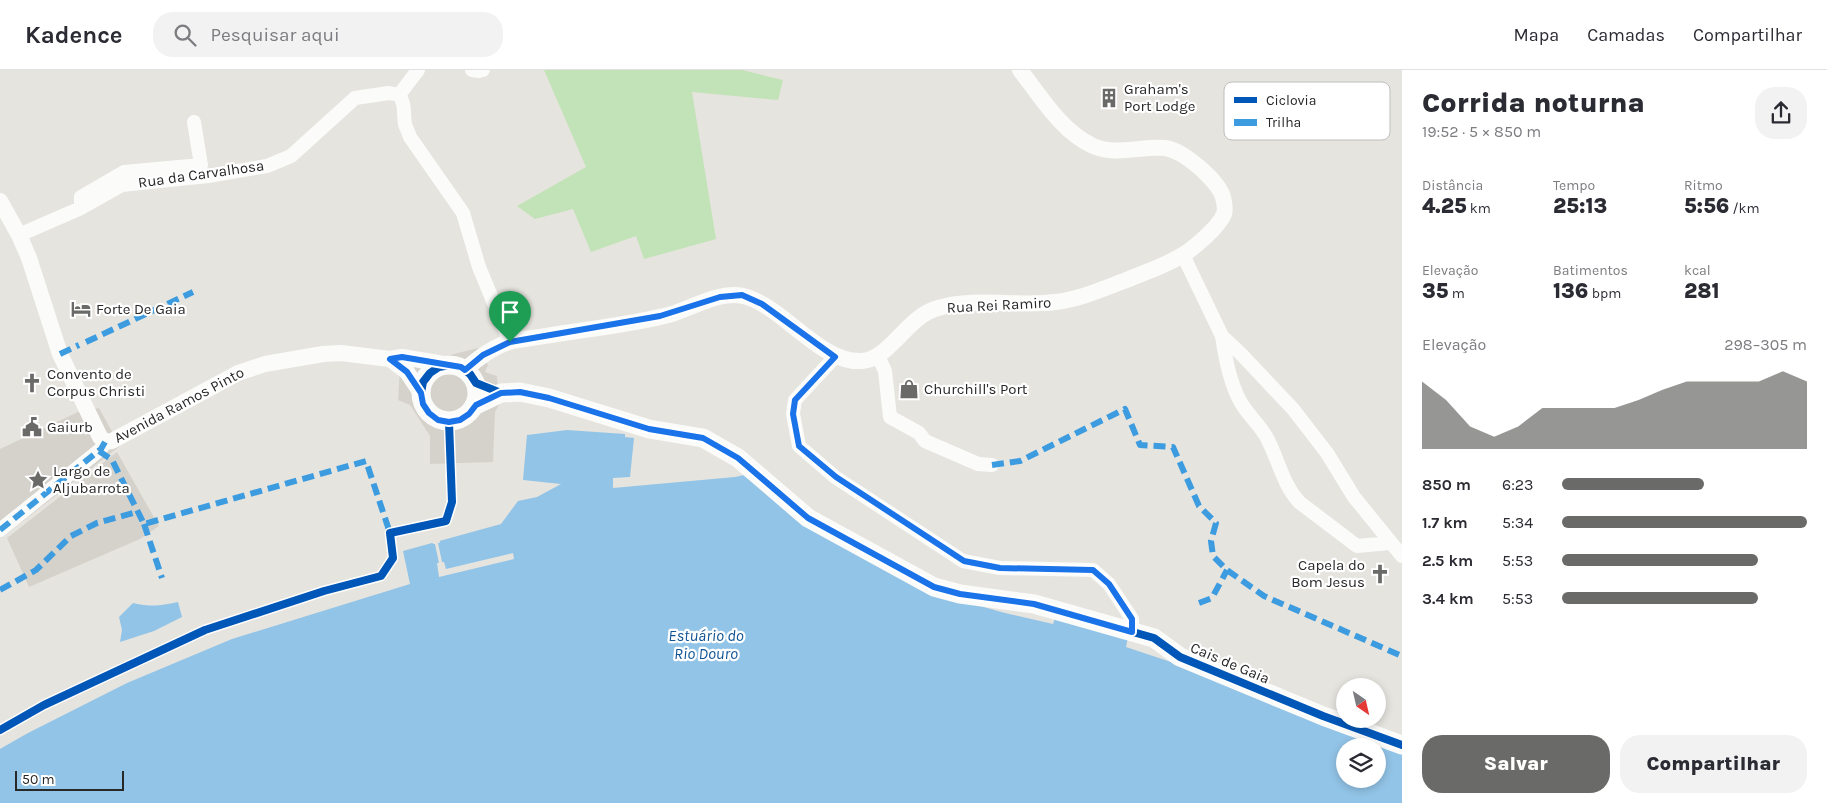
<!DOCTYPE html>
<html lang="pt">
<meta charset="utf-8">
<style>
:root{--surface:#fff;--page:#f2f2f3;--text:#2b2b33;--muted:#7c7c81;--line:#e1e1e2;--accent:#6a6a68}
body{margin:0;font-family:Karla,sans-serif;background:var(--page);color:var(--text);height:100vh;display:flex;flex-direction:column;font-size:19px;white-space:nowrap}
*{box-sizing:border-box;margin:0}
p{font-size:16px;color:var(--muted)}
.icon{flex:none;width:28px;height:28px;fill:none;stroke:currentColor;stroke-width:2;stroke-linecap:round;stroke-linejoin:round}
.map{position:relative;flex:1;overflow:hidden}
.panel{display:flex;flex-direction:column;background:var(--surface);width:425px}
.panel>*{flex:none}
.needle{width:32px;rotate:146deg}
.fabs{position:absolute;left:1336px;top:608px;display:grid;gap:10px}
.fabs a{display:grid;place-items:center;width:50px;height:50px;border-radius:50%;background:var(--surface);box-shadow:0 2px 8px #0003;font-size:25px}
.scale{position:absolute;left:15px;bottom:12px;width:109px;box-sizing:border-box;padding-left:5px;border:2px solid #282828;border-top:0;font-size:14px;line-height:18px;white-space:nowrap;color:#282828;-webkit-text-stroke:4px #fff;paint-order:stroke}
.pin{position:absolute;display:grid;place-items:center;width:42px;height:42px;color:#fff;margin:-51px -21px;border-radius:50% 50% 50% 0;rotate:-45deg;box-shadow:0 0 5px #0007}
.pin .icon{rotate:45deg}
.round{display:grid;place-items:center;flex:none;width:52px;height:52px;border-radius:20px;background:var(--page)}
.overview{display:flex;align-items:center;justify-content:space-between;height:85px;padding:0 20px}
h1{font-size:28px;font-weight:800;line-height:38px}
.figures{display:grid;grid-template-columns:repeat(3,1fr);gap:8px;height:85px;padding:5px 20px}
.figures div{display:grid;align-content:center}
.figures b{font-size:21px;font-weight:800}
.figures small{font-size:14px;font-weight:400}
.figures p{font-size:14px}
.chart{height:140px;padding:10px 20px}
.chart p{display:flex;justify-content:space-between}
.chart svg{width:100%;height:90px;margin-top:5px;fill:var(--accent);opacity:.7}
.action{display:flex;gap:10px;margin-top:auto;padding:10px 20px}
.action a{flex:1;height:58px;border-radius:20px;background:var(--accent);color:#fff;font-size:20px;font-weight:800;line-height:58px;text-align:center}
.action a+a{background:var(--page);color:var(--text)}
ul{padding:0 20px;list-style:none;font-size:16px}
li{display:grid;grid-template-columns:80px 60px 1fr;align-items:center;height:38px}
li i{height:12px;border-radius:6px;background:var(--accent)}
header{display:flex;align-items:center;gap:30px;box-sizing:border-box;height:70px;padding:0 25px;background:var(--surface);border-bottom:1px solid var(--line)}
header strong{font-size:24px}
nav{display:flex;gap:28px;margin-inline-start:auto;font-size:18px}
.search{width:350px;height:45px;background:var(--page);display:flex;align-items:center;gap:12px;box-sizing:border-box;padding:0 18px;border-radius:20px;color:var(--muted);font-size:19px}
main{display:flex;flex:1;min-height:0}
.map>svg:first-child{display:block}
.green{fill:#c2e2b7}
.plaza{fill:#d5d2cc}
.water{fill:#92c4e7;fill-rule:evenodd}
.pier{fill:#e6e4de}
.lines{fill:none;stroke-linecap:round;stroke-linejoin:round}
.minor{stroke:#fbfbfa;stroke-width:14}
.tertiary{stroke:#fbfbfa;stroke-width:16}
.secondary{stroke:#fbfbfa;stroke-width:19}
.quiet{stroke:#3d9ce0;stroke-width:6;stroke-dasharray:12 6;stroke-linecap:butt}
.cycleway-casing{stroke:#fff;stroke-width:11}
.cycleway{stroke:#0057b8;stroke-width:8}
.route-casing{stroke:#fff;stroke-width:10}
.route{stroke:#1a73e8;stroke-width:6}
.labels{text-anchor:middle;stroke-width:4.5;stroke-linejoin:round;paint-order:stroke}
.poi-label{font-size:15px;fill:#282828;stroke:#fff;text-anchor:start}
.street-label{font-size:15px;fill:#282828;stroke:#fff}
.water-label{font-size:16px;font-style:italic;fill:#105394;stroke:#fff}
.key{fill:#fff;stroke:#bebebe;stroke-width:1}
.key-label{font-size:14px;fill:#282828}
</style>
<header>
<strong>Kadence</strong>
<div class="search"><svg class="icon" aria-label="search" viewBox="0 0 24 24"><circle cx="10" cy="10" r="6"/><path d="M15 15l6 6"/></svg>Pesquisar aqui</div>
<nav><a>Mapa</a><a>Camadas</a><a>Compartilhar</a></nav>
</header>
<main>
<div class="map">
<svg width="1402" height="733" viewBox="0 0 1402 733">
<rect width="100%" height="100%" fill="#e6e4de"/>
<path class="green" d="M544 0H742L783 10 778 30 692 22 716 169 644 189 636 166 591 182 573 139 535 149 517 136 586 97Z"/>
<path class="plaza" d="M478 278 488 295 485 302 497 306 499 335 495 342 493 392 430 394V366L410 335 398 330 401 281 446 286Z
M99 338 120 376 5 465 0 460V379L78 342Z
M117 382 159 456 140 469 29 517 7 468Z"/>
<path class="water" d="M567 360 625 364V367L634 368 630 407 613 408V418L735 407 749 404 934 523 1005 543 1053 554 1055 548 1128 568 1126 577 1180 595 1402 683V733H0V679L28 663 127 613 232 569 410 514 403 481 501 454 518 431 537 427 561 414 523 410 527 365ZM1345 676H1378V709H1345Z
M178 532 182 547 154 561 120 572 122 560 119 547 133 533C151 537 160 536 178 532Z"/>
<path class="pier" d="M439 468 440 473H438L442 492H444L446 499 513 483 514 489 439 507 437 493H439L435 474H433L432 470Z"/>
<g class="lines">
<path class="minor" d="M472 0 479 1 483 0
M399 25C406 35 403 43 405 54 406 58 409 63 410 67L463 143 479 197 510 272
M399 25 418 0
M81 138V127L124 102 201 95 194 52
M19 165 81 138 122 115 208 106 267 96 291 86 355 28 389 23 399 25
M1183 185 1222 266 1241 284 1293 339 1327 383 1354 427 1402 486
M1222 266C1225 287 1229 310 1239 329 1246 344 1261 355 1268 370 1279 392 1283 414 1299 432L1357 476 1390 473
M878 286 885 301 890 347 919 363 925 371 978 394 992 395
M835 287 795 330 793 344 799 376 835 407 963 491 1000 498 1093 500 1109 514 1132 549V561
M0 460 101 379 105 372"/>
<path class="tertiary" d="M0 131 19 165 29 188 60 284 100 367 105 372 112 371 238 303 265 294 323 284 341 283 390 289 402 287 450 295
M390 289 407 302 421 323
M465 300C478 288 495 276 512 271 523 269 534 268 545 266 587 259 631 255 672 244 694 237 723 219 747 227 785 239 822 294 862 291 890 289 907 246 938 238 976 227 1017 237 1055 232 1081 229 1105 218 1129 209 1146 202 1164 196 1181 186 1193 179 1219 157 1224 144 1226 139 1224 132 1223 127 1219 115 1208 105 1199 97 1189 89 1178 80 1165 78 1141 76 1116 86 1093 76 1061 61 1041 27 1020 0"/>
<path class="secondary" d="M421 323a28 28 0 1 1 56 0a28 28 0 1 1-56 0Z
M476 335 501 323 520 322 549 328 649 359 703 368 738 388 808 448 934 517 960 524 1034 534 1154 568 1180 587 1323 646 1402 675"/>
<path class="quiet" d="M86 272 193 222
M60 284 79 275
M99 381 112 390 144 454 366 391 390 463
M992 395 1020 391 1125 339 1140 375 1173 377 1199 436 1216 453 1211 471 1213 486 1227 500 1264 526 1402 586
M144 454 162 508
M0 460 101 379 105 372
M0 520 36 500 71 466 97 453 137 442
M1199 533 1212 528 1227 500"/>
<defs>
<path id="cycleway" d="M501 323 476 313 470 304 461 297 450 295 439 297 430 303 423 312 421 323 423 334 429 343 438 350 449 352 460 350 469 344 476 335 501 323 520 322 549 328 649 359 703 368 738 388 808 448 934 517 960 524 1034 534 1154 568 1180 587 1323 646 1402 675
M0 660 44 635 205 560 324 521 381 506 393 488 390 463 446 451 452 432 449 352"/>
</defs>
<use href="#cycleway" class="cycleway-casing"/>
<use href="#cycleway" class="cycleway"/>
</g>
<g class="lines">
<defs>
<path id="route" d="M742 225 762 234 835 287 795 330 793 344 799 376 836 407 964 491 1000 498 1093 500 1109 514 1132 549V562L1034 534 960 524 934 517 808 448 738 388 703 368 649 359 549 328 520 322 501 323 476 335 469 344 460 350 449 352 438 350 429 343 423 334 421 323 407 302 390 289 402 287 461 297 465 300 483 285 510 272 660 246 720 227Z"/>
</defs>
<use href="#route" class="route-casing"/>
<use href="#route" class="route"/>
</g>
<defs>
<symbol id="building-bare" viewBox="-9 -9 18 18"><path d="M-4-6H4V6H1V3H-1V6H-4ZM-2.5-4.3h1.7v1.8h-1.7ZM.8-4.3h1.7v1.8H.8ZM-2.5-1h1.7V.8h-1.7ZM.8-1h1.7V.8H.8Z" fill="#6a6a68" stroke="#fff" stroke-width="2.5" paint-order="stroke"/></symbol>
<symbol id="hotel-bare" viewBox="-9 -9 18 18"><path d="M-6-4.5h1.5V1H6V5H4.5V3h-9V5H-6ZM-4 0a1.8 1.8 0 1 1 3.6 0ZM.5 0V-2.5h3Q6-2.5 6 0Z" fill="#6a6a68" stroke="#fff" stroke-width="2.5" paint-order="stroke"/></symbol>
<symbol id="church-bare" viewBox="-9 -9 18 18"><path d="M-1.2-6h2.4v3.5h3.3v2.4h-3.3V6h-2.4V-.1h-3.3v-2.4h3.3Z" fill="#6a6a68" stroke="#fff" stroke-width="2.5" paint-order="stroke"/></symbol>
<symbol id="shop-bare" viewBox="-9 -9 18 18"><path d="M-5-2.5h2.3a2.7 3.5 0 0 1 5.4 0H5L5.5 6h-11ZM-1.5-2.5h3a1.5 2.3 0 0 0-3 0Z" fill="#6a6a68" stroke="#fff" stroke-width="2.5" paint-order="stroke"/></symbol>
<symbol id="civic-bare" viewBox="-9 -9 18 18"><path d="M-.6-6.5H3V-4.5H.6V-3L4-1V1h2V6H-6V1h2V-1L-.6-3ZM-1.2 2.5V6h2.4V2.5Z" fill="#6a6a68" stroke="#fff" stroke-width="2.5" paint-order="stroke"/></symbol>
<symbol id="sight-bare" viewBox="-9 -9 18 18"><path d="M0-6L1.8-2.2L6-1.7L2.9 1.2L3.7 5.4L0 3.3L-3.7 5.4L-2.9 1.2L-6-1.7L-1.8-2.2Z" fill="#6a6a68" stroke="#fff" stroke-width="2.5" paint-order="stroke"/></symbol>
</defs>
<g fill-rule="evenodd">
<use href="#building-bare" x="1095" y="14" width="28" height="28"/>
<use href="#hotel-bare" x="67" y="225" width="28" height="28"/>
<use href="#church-bare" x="18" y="299" width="28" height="28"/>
<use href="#shop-bare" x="895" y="305" width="28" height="28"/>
<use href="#civic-bare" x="18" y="343" width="28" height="28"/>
<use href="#sight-bare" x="24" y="396" width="28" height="28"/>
<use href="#church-bare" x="1366" y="490" width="28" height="28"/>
</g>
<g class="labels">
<g class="poi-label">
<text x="1124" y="24">Graham's<tspan x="1124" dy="17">Port Lodge</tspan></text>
<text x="96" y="244">Forte De Gaia</text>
<text x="47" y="309">Convento de<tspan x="47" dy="17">Corpus Christi</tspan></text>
<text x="924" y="324">Churchill's Port</text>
<text x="47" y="362">Gaiurb</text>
<text x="53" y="406">Largo de<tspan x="53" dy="17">Aljubarrota</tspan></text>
<text x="1365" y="500" text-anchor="end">Capela do<tspan x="1365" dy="17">Bom Jesus</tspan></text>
</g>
<g class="street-label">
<text transform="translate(201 104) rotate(-8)" y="5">Rua da Carvalhosa</text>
<text transform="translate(999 235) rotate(-3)" y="5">Rua Rei Ramiro</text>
<text transform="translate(179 335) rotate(-28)" y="5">Avenida Ramos Pinto</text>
<text transform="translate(1230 593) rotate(23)" y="5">Cais de Gaia</text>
</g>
<g class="water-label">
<text x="706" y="571">Estuário do<tspan x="706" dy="18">Rio Douro</tspan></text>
</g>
</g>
<rect x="1224" y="12" width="166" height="58" rx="8" class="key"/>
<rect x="1234" y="27" width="23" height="6" fill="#0057b8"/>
<rect x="1234" y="49" width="23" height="7" fill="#3d9ce0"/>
<g class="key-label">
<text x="1266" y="35">Ciclovia</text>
<text x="1266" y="57">Trilha</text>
</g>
</svg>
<div class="fabs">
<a><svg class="needle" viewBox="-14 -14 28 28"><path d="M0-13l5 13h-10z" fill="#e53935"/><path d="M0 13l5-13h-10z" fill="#7c7c81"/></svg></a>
<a><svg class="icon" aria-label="layers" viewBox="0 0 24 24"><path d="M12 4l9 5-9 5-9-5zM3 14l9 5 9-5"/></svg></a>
</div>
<div class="scale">50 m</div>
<div class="pin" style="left:510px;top:272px;background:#1e9e55"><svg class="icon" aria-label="arrive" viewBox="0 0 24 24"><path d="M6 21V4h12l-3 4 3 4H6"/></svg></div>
</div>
<section class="panel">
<div class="overview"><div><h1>Corrida noturna</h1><p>19:52 · 5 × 850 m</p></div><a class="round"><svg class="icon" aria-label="share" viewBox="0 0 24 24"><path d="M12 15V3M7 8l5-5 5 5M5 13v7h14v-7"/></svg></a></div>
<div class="figures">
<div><p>Distância</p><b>4.25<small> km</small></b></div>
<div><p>Tempo</p><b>25:13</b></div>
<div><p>Ritmo</p><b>5:56<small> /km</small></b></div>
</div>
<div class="figures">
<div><p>Elevação</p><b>35<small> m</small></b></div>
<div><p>Batimentos</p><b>136<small> bpm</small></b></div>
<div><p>kcal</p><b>281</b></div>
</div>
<div class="chart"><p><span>Elevação</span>298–305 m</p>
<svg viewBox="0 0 160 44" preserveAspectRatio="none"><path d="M0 44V11L10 20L20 33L30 38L40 33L50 24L60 24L70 24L80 24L90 20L100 15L110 11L120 11L130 11L140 11L150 6L160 11V44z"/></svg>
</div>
<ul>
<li><b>850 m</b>6:23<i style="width:58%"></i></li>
<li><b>1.7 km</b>5:34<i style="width:100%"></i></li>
<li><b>2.5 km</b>5:53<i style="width:80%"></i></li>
<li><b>3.4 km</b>5:53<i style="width:80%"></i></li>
</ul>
<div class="action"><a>Salvar</a><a>Compartilhar</a></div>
</section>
</main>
